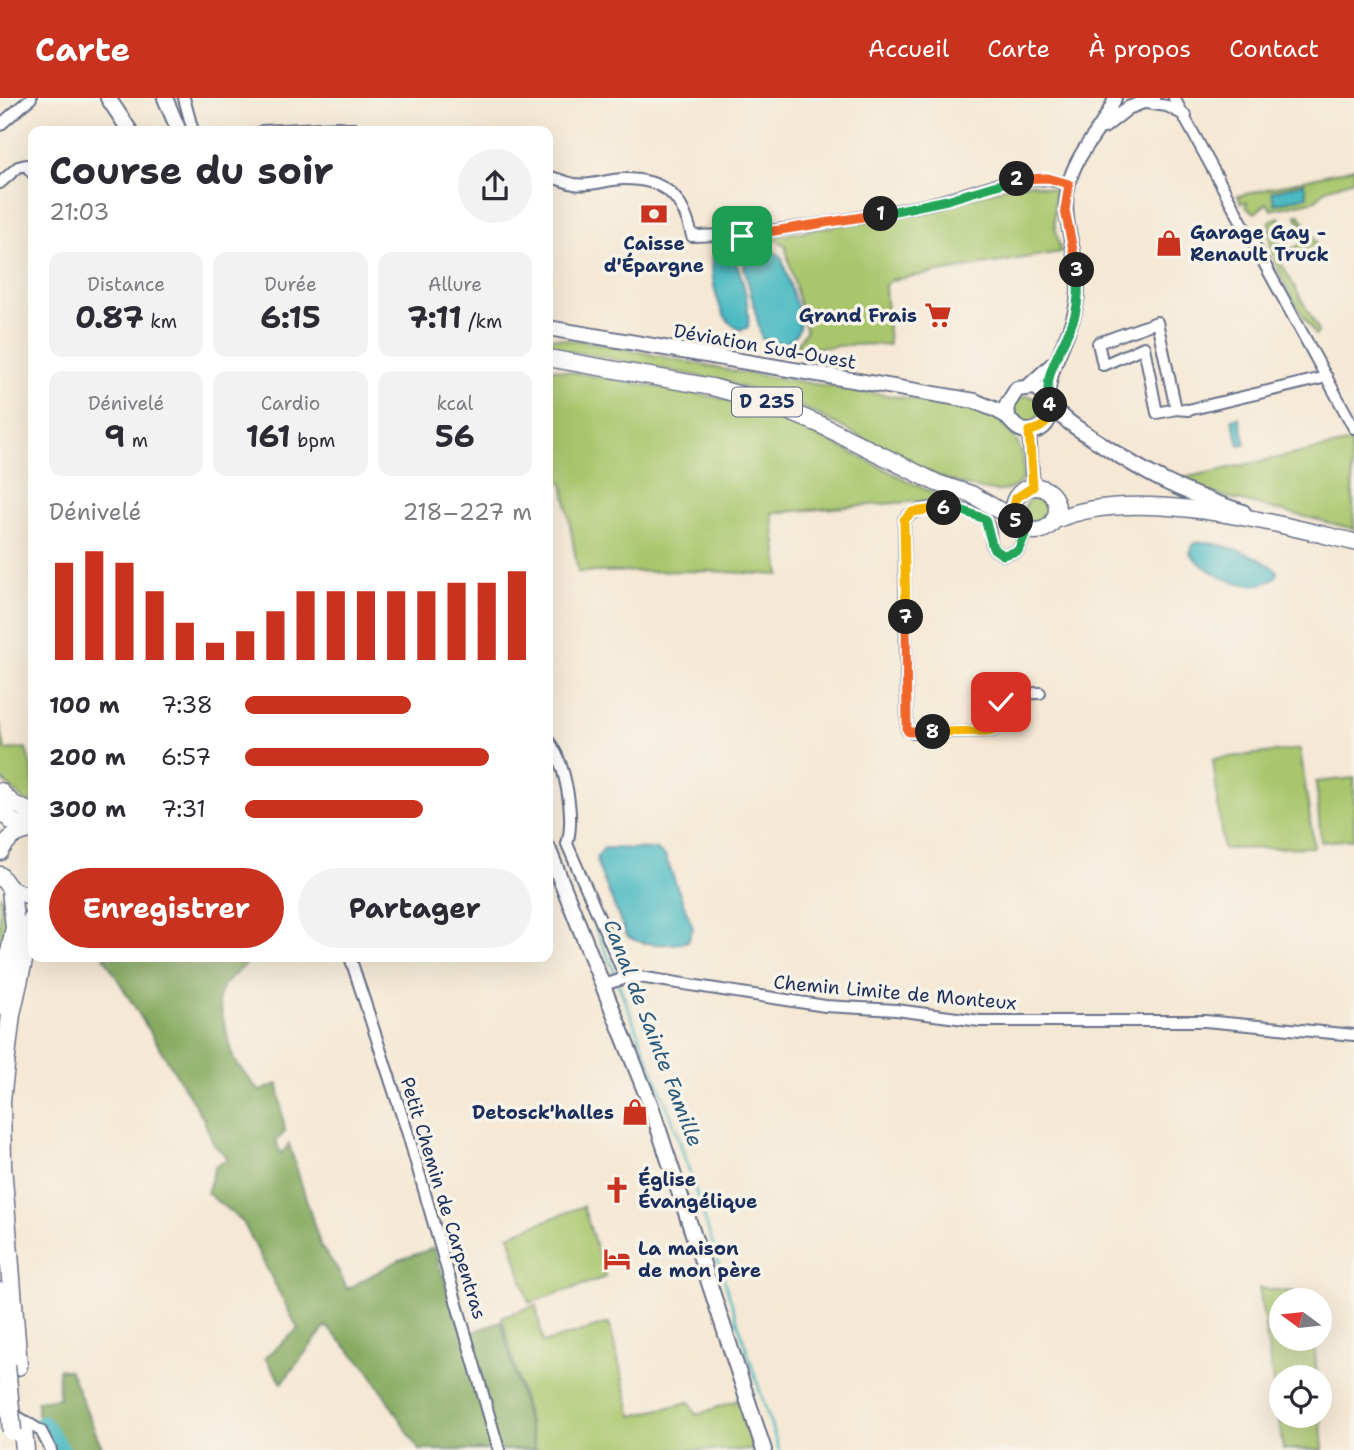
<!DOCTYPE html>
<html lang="fr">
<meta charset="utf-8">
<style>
:root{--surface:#fff;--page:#f2f2f3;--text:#2b2b33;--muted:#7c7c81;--accent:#c8321e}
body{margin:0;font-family:"Shantell Sans",sans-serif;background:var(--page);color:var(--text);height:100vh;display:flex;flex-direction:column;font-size:26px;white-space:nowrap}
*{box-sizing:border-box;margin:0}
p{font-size:23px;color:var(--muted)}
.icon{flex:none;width:38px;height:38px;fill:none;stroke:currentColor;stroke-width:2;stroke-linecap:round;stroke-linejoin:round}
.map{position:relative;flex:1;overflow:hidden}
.sheet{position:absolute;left:28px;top:28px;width:525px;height:836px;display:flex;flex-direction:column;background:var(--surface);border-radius:14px;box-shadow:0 7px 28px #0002}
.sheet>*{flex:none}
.needle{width:46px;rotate:285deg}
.tools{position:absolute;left:1269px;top:1190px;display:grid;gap:14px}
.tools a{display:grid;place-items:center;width:63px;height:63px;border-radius:50%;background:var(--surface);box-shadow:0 7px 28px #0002;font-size:35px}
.pin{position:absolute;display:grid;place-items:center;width:60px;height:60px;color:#fff;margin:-30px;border-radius:14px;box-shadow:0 4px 10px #0006}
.km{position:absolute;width:35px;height:35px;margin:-18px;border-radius:50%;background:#222;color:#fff;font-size:19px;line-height:35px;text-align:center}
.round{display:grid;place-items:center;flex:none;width:74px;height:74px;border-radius:37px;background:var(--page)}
.summary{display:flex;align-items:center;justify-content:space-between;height:119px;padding:0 21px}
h1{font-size:38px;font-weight:700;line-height:52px}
.stats{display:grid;grid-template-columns:repeat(3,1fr);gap:10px;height:119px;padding:7px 21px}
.stats div{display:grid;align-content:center;border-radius:14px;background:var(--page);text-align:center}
.stats b{font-size:30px;font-weight:700}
.stats small{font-size:19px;font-weight:400}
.stats p{font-size:19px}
.chart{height:196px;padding:14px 21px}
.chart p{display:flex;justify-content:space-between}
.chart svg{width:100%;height:126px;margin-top:7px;stroke:var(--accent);stroke-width:6}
.cta{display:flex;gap:14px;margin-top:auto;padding:14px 21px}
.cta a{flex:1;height:80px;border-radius:42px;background:var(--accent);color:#fff;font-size:28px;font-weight:700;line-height:80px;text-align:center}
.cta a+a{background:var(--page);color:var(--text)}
ul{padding:0 21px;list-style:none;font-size:23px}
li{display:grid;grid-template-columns:112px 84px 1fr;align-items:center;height:52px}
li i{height:18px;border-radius:9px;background:var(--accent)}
header{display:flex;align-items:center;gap:42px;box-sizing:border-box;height:98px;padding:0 35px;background:var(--accent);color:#fff}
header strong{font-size:33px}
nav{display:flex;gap:38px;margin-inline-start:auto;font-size:24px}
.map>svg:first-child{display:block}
.green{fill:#a9c66c;stroke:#627a65;stroke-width:2}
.forest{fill:#86ab60;stroke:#506d5f;stroke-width:2}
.water{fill:#4bbac2;stroke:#337490;stroke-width:2}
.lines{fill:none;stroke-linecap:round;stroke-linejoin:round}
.stream{stroke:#4bbac2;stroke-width:2.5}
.river{stroke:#4bbac2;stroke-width:18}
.minor-casing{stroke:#677087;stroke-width:14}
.tertiary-casing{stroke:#677087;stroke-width:16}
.secondary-casing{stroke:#677087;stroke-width:18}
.primary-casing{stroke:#677087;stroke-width:19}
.trunk-casing{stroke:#677087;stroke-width:21}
.minor{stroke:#fff;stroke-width:10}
.tertiary{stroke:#fff;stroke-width:12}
.secondary{stroke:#fff;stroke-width:14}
.primary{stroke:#fff;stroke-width:16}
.trunk{stroke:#fff;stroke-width:18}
.trunk-bridge-casing{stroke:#677087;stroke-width:21;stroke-linecap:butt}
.trunk-bridge{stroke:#fff;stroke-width:18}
.split-1-casing{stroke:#fff;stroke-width:14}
.split-2-casing{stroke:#fff;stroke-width:14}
.split-3-casing{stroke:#fff;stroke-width:14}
.split-4-casing{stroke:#fff;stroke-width:14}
.split-5-casing{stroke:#fff;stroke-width:14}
.split-6-casing{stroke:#fff;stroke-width:14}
.split-7-casing{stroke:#fff;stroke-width:14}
.split-8-casing{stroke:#fff;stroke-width:14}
.split-9-casing{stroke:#fff;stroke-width:14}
.split-1{stroke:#f0652b;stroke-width:9}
.split-2{stroke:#22a559;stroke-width:9}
.split-3{stroke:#f0652b;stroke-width:9}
.split-4{stroke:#22a559;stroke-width:9}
.split-5{stroke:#f5b400;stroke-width:9}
.split-6{stroke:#22a559;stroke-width:9}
.split-7{stroke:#f5b400;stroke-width:9}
.split-8{stroke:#f0652b;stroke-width:9}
.split-9{stroke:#f5b400;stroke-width:9}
.labels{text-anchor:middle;stroke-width:7;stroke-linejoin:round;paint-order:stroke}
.shield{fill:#f7f3e8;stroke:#5d6a87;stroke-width:2}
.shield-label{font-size:18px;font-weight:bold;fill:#1b2f5e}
.poi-label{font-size:19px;font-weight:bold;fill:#1b2f5e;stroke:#f7f3e8;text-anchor:start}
.street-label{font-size:19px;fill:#1b2f5e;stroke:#f7f3e8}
.water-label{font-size:21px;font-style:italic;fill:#29597c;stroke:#f7f3e8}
</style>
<header>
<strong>Carte</strong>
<nav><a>Accueil</a><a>Carte</a><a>À propos</a><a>Contact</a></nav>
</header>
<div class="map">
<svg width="1354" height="1352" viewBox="0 0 1354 1352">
<rect width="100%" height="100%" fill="#f7f3e8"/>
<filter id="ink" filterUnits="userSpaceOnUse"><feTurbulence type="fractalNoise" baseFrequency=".0143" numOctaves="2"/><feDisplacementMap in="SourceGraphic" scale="14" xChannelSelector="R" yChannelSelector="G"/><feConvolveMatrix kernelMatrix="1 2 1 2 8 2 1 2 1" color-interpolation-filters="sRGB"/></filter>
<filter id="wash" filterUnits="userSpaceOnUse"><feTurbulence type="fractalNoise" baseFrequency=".00686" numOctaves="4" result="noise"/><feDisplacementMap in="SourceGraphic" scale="28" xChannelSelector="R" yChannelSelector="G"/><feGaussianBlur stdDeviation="1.57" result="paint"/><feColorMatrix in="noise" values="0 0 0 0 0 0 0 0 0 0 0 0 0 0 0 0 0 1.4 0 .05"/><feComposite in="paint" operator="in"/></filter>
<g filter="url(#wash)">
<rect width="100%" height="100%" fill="#f5e8d4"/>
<path class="green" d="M1354 70V82L1326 91 1316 102 1272 112 1267 105 1255 115 1246 109 1247 104 1241 105 1238 98Z
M1030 85 1055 92 1054 124 1061 154 891 182 885 188 889 247C857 243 826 252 794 250L806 233 785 147 771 139 942 110 1006 89Z
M1299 116 1317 145 1281 165 1317 229 1318 235 1315 237C1294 201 1265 166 1270 123L1279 119 1282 124 1272 131 1285 155 1308 142 1296 117Z
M548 239 595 245 733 273 988 313C1010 327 1029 353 1022 381 1017 390 1005 394 995 393 924 385 861 333 796 307 748 287 697 278 647 268 615 262 581 253 548 252Z
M548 270 725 301 788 323 945 401 772 415 780 477 708 473 578 474 563 385 548 382Z
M1014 311a13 13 0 1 1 26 0a13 13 0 1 1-26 0Z
M1351 344 1354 431 1222 398 1174 382Z
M1024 413a12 12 0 1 1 24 0a12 12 0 1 1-24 0Z
M0 626 5 652 26 650 33 676V704H26L0 680Z
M1300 651 1314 749 1223 751 1213 661Z
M1354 680V741L1321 744 1316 684Z
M0 798 5 800 9 822 0 852Z
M583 1108 606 1179 529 1205 509 1137Z
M1259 1190 1310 1196V1202H1281V1241H1314L1317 1279H1281V1318H1320V1309L1323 1352 1283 1351Z
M536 1207 543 1245 609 1225 632 1318 690 1304 696 1317 738 1302 756 1352H536L502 1219Z"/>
<path class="forest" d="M104 859H254L223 887 218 901 234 962 259 993 278 986 285 1034 276 1043 281 1056 289 1046 321 1149 337 1170 347 1191 399 1162 434 1150 459 1227 468 1236 501 1223 535 1352H419L368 1271 326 1228 282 1285 265 1260 298 1231 243 1124 207 1095 215 1069 228 1060 214 1047 203 1020Z
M58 1271 70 1273 103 1352H60L37 1316V1303L59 1300Z"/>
<path class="water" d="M1304 85 1307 98 1275 106 1272 94Z
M768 150 781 158 800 219C801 232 795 242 782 246L762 241 744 168 745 160 758 151Z
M720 152H727C742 167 750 208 748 229L742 232C718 226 710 180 713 158Z
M1239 319 1246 346 1239 347 1232 321Z
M1206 444C1230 449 1258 456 1277 473L1276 479C1251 498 1207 477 1190 455L1194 445Z
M604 750 655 751 665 758 693 830 688 843C673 848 638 848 626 837L598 768 597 759Z"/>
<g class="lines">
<path class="stream" d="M563 746 571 775 617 879
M618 885 673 1023 779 1352"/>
<path class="river" d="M43 1326 61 1352"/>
</g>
</g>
<g filter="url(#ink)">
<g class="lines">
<defs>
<path id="minor" d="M184 0 193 33
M1174 0 1354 330
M1146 5 1167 8 1186 18
M0 27 31 0
M262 33 339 29 368 33
M548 78C556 80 565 84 574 86 591 89 607 81 624 81 667 81 683 100 692 138 770 137 847 122 924 107 978 96 1013 70 1069 86
M0 85 18 69 26 67 33 76
M1176 311 1157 315 1144 249 1103 267 1098 245 1157 224 1176 311 1188 312 1327 279
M1027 432 1018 453 1003 457 993 450C989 441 992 431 986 423 974 407 916 404 904 422L907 632 913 635 992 633 1001 625V604L1009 596 1040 595
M548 642C566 665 575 719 567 746L623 874 622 879
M350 859 407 1033 499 1352
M603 887 633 878 825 908 896 912 980 923H1205L1354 937
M0 1308 41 1333 51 1352"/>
<path id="tertiary" d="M1104 29 1128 10 1154 0
M1028 288 1053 265
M1048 300C1050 258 1077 232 1078 192 1079 155 1059 122 1069 85 1077 52 1104 31 1115 0
M1029 333 1033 389"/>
<path id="secondary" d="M108 0 130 33
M165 0 179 33
M548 230 975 303C985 308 996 311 1005 317 1012 323 1015 332 1027 333 1055 336 1057 298 1034 289L1017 291 1007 307 1008 319
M1050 306C1063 322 1080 332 1097 343 1150 379 1182 394 1243 414
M548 750 651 1008 764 1352"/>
<path id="primary" d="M548 260 712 289 766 304 819 326 937 385 971 396 1014 421
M1013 411a22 22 0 1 1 44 0a22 22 0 1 1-44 0Z
M1053 423C1132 386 1273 425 1354 444
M0 693 12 705 33 715
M0 711 11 723 31 731
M0 754C8 740 17 733 33 732
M0 777 11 792 33 799"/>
<path id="trunk" d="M0 907 15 829 11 792
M0 1194 6 1267
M18 1268 2 1068 1 1002 11 916 33 818
M23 1333 25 1352"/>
</defs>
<use href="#minor" class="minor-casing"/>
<use href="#tertiary" class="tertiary-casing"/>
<use href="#secondary" class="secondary-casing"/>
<use href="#primary" class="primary-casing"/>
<use href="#trunk" class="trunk-casing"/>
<use href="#minor" class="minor"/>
<use href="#tertiary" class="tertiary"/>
<use href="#secondary" class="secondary"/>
<use href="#primary" class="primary"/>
<use href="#trunk" class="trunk"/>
<defs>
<path id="trunk-bridge" d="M6 1267 12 1333"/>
</defs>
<use href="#trunk-bridge" class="trunk-bridge-casing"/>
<use href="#trunk-bridge" class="trunk-bridge"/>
</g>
</g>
<g class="lines" filter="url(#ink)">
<defs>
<path id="split-1" d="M742 138 881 116"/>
<path id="split-2" d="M881 116 947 102 1017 81"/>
<path id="split-3" d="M1017 81 1048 80 1069 86 1065 112 1077 172"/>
<path id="split-4" d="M1050 307C1040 274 1067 246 1075 217 1079 202 1079 187 1077 172"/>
<path id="split-5" d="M1016 423 1013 414 1016 400 1033 389 1029 333C1044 331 1052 321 1050 307"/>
<path id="split-6" d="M944 410 961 412 985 421 993 450 1003 457 1018 453 1027 432 1016 423"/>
<path id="split-7" d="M906 519 904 422 912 414 944 410"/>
<path id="split-8" d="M906 519 907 632 909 634H933"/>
<path id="split-9" d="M933 634 992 633 1001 625V604"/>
</defs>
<use href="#split-1" class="split-1-casing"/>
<use href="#split-2" class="split-2-casing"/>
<use href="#split-3" class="split-3-casing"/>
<use href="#split-4" class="split-4-casing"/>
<use href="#split-5" class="split-5-casing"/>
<use href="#split-6" class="split-6-casing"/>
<use href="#split-7" class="split-7-casing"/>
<use href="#split-8" class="split-8-casing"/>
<use href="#split-9" class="split-9-casing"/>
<use href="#split-1" class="split-1"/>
<use href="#split-2" class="split-2"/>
<use href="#split-3" class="split-3"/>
<use href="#split-4" class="split-4"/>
<use href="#split-5" class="split-5"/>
<use href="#split-6" class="split-6"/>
<use href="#split-7" class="split-7"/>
<use href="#split-8" class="split-8"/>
<use href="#split-9" class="split-9"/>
</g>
<defs>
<symbol id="bank-bare" viewBox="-9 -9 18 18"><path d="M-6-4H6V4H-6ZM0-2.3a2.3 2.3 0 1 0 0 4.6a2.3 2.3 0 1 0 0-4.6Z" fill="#c8321e" stroke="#f7f3e8" stroke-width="2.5" paint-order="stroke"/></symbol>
<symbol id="shop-bare" viewBox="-9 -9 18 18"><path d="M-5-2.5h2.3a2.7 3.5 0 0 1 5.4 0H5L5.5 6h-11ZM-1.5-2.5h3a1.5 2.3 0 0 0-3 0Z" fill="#c8321e" stroke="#f7f3e8" stroke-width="2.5" paint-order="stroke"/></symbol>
<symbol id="supermarket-bare" viewBox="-9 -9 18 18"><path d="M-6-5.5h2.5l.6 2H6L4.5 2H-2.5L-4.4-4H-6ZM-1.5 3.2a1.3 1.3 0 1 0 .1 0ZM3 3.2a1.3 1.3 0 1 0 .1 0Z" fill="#c8321e" stroke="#f7f3e8" stroke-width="2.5" paint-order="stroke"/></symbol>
<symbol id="church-bare" viewBox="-9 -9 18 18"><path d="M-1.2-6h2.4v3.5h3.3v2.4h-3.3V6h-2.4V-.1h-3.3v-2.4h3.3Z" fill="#c8321e" stroke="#f7f3e8" stroke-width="2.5" paint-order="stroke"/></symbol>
<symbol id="hotel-bare" viewBox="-9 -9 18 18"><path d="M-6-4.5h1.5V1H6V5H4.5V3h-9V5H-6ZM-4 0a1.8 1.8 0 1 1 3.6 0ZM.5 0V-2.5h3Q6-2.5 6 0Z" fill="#c8321e" stroke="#f7f3e8" stroke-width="2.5" paint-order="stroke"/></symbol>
</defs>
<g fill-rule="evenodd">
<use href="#bank-bare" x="635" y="97" width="38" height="38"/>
<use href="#shop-bare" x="1150" y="126" width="38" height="38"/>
<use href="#supermarket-bare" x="919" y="198" width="38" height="38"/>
<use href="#shop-bare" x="616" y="995" width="38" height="38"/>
<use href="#church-bare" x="598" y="1073" width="38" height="38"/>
<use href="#hotel-bare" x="598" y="1142" width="38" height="38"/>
</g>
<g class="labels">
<rect class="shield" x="732" y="289.5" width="70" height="29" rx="5"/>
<g class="shield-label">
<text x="767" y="310">D 235</text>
</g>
<g class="poi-label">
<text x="1190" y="141">Garage Gay -<tspan x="1190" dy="22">Renault Truck</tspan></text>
<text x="654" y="152" text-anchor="middle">Caisse<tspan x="654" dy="22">d'Épargne</tspan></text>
<text x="917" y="224" text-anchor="end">Grand Frais</text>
<text x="614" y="1021" text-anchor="end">Detosck'halles</text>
<text x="638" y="1088">Église<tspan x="638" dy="22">Évangélique</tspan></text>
<text x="638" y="1157">La maison<tspan x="638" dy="22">de mon père</tspan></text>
</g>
<g class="street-label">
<text transform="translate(765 248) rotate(10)" y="7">Déviation Sud-Ouest</text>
<text transform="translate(895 894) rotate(5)" y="7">Chemin Limite de Monteux</text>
<text transform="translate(444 1100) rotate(73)" y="7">Petit Chemin de Carpentras</text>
</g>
<g class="water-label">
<text transform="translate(653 935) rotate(69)" y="7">Canal de Sainte Famille</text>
</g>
</g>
</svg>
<div class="tools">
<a><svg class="needle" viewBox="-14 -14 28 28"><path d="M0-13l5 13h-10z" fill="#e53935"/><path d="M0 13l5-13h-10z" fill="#7c7c81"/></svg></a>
<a><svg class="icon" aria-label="locate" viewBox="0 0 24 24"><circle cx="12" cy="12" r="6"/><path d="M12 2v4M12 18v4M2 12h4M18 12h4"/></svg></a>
</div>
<div class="pin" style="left:742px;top:138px;background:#1e9e55"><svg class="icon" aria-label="arrive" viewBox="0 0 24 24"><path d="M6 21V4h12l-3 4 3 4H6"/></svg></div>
<div class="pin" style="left:1001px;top:604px;background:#d93025"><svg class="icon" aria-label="check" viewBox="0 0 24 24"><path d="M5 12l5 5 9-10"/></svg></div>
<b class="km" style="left:881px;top:116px">1</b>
<b class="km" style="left:1017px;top:81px">2</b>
<b class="km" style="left:1077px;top:172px">3</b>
<b class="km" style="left:1050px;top:307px">4</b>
<b class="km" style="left:1016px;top:423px">5</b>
<b class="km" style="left:944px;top:410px">6</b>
<b class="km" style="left:906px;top:519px">7</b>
<b class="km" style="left:933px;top:634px">8</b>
<section class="sheet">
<div class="summary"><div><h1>Course du soir</h1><p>21:03</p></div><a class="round"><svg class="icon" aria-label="share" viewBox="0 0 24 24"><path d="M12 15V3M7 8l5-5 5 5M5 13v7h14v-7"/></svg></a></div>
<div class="stats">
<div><p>Distance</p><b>0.87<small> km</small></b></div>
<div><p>Durée</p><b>6:15</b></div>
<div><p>Allure</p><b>7:11<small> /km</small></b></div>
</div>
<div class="stats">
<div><p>Dénivelé</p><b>9<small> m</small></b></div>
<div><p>Cardio</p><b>161<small> bpm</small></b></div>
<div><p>kcal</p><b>56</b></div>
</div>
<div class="chart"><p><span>Dénivelé</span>218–227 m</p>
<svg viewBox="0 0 160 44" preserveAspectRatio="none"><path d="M5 44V10M15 44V6M25 44V10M35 44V20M45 44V31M55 44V38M65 44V34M75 44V27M85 44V20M95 44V20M105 44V20M115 44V20M125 44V20M135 44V17M145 44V17M155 44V13"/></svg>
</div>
<ul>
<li><b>100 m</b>7:38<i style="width:58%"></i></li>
<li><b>200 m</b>6:57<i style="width:85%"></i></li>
<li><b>300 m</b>7:31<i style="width:62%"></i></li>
</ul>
<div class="cta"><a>Enregistrer</a><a>Partager</a></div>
</section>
</div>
